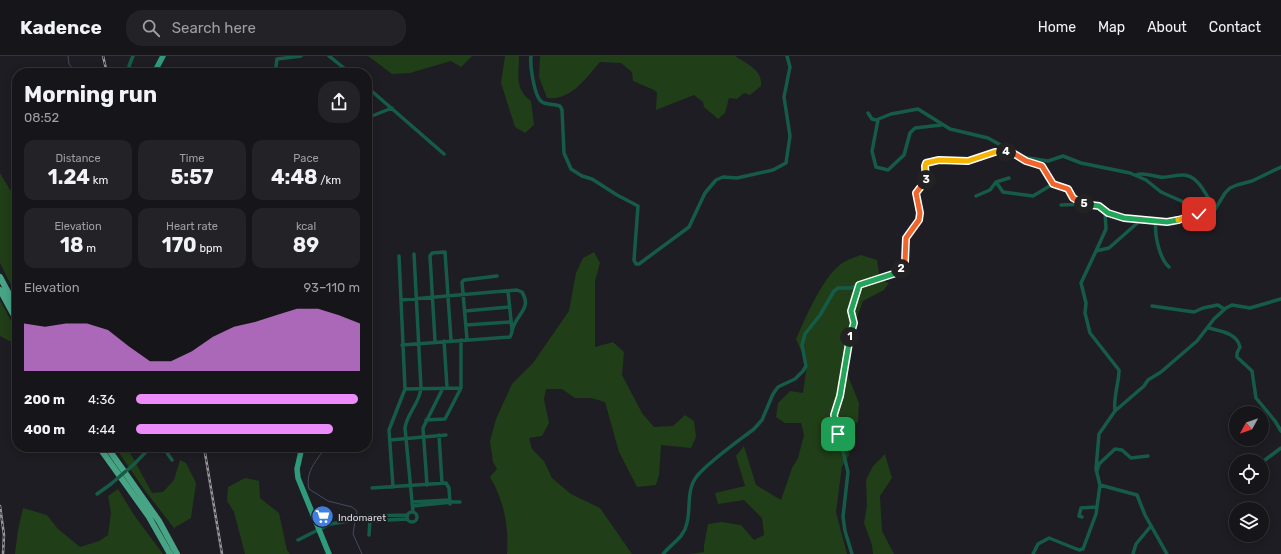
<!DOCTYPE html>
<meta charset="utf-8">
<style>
:root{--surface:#16161a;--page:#232327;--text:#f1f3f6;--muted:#9e9fa2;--line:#353539;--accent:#ec8cfb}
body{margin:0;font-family:Rubik,sans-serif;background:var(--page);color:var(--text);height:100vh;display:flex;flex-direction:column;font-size:15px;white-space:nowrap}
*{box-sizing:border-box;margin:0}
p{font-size:13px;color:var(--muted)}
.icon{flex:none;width:22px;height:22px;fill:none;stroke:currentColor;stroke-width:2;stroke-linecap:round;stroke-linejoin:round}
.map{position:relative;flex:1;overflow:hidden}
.panel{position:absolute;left:12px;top:12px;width:360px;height:384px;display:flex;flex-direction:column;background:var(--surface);border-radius:16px;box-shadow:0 2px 10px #0003,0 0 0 1px var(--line)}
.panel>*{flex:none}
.needle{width:26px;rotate:230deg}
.fabs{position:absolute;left:1229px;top:350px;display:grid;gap:8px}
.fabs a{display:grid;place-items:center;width:40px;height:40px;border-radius:50%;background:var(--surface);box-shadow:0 2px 10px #0003,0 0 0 1px var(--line);font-size:20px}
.pin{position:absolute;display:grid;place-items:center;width:34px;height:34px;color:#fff;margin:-17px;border-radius:8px;box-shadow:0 2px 6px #0006}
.km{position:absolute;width:20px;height:20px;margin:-10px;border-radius:50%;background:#222;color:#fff;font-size:11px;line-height:20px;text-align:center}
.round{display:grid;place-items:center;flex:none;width:42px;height:42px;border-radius:16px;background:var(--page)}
.overview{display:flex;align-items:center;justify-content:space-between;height:68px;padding:0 12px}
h1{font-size:22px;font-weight:700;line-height:30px}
.metrics{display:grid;grid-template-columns:repeat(3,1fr);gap:6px;height:68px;padding:4px 12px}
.metrics div{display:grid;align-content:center;border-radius:10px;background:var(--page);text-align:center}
.metrics b{font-size:20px;font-weight:700}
.metrics small{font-size:11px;font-weight:400}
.metrics p{font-size:11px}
.chart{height:112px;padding:8px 12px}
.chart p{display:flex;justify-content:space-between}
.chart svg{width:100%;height:72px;margin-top:4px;fill:var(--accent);opacity:.7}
ul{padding:0 12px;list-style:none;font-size:13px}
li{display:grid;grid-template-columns:64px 48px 1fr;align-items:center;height:30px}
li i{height:10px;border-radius:5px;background:var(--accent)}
header{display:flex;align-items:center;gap:24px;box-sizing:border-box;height:56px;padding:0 20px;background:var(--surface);border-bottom:1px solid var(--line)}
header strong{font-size:19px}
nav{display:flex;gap:22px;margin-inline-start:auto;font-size:14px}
.search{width:280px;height:36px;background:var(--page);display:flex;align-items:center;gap:10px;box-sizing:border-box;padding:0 14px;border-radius:16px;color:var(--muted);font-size:15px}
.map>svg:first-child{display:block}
.green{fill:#203e17}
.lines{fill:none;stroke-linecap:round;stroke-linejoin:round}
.stream{stroke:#424c60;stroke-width:1}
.minor{stroke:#165b47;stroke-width:3.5}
.trunk{stroke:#2e9c7c;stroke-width:5.5}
.motorway{stroke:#47a586;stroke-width:6}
.rail-casing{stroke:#98989d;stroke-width:2.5}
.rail{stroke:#1d1d23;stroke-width:1;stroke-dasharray:3;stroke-linecap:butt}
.minor-bridge{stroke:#165b47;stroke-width:3.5}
.split-1-casing{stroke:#fff;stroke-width:8}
.split-2-casing{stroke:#fff;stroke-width:8}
.split-3-casing{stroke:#fff;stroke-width:8}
.split-4-casing{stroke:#fff;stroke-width:8}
.split-5-casing{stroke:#fff;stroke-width:8}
.split-6-casing{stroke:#fff;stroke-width:8}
.split-7-casing{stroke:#fff;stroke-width:8}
.split-1{stroke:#22a559;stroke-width:5}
.split-2{stroke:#22a559;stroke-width:5}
.split-3{stroke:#f0652b;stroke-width:5}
.split-4{stroke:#f5b400;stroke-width:5}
.split-5{stroke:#f0652b;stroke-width:5}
.split-6{stroke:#22a559;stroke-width:5}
.split-7{stroke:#f5b400;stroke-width:5}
.labels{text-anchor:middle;stroke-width:4;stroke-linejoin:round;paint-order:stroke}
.poi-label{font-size:10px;fill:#dbdbdf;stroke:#1d1d23;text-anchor:start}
</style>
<header>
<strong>Kadence</strong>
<div class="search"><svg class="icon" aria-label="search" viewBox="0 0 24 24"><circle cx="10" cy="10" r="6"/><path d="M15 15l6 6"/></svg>Search here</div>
<nav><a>Home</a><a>Map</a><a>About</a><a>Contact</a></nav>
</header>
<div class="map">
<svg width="1281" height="498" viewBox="0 0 1281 498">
<rect width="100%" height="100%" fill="#1d1d23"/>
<path class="green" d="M368 0H472L461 11 451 5 410 17 392 18Z
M505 0H519C519 19 514 32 531 45L534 69 525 77 515 71 501 27Z
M540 0H735C747 8 763 14 761 30L750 39 744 37 737 43 729 42 725 57 718 63 704 51 703 46 694 39 656 54 657 37 654 34 633 25 632 16 621 7 600 6C585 23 571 45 547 42L539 21Z
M0 117 12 137 17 139V241L0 207Z
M594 196 600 207 595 225V291L613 286 624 296 622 319 642 357 654 371 673 370 685 359 694 365 696 381 691 392 661 389 659 419 656 429 637 431 619 396 605 346 591 342H575L562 333H546L544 343 549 367 542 380 529 382 532 393 544 405 552 422 571 438 600 452 632 498H507C509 470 504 445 490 421L497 413 493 406 490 385 496 363 512 328 533 307 569 255 576 217 583 202Z
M861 199 877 204 880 224 889 227 884 234 863 245 852 275 849 295 848 320 859 347 858 366 847 373 849 400 842 410 836 456 847 498H689L704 496V489L708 468 721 466 741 469 754 484 764 479 762 462 744 444 718 448 715 437 745 430 736 400 744 390 756 429 781 444 792 412 798 402 804 379 801 367H785L776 361 778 347 790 335 803 337 807 308 796 283C805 263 824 217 844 206 849 203 855 201 861 199Z
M0 244 17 276V289L0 280Z
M115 391H127L152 437 163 436 174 424 180 404 186 407 196 427 191 462 174 472 146 436Z
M885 398 892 422 880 440 882 475 894 498H873L872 489 864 467 867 449 866 424 873 410Z
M245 422 259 425 260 442 279 457 287 494 290 498H245L234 456 227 445 228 431Z
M118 433 134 459 163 498H15L18 474 23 452 47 459 58 473 80 491 99 485 108 479 111 457 108 440Z"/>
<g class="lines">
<path class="stream" d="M68 0 69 8 76 17
M326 391C316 405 305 416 309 433L328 445 352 451 357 455 356 462
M355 466 353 478 362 498"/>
<path class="minor" d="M133 0 129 10 131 14 155 16
M329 0 350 17
M531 0C530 9 534 41 542 46 547 49 555 48 560 50L562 54 564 97 571 113 582 120 592 123 617 139 638 150 634 204 636 208H639L689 171 705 137 716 124 723 121 737 122 773 114 786 107 790 80 784 41 790 11 787 0
M275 17 277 3 301 0
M367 31 444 98
M868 57 872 63 876 64 891 58 918 53 950 73 988 82 1022 101 1048 105 1063 100 1081 107 1130 117 1146 124 1161 136 1206 156 1214 155 1225 137 1230 132 1237 129 1252 125 1281 111
M367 62 392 52
M878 64 872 95 876 111 888 114 904 99 910 77 915 72 941 69
M1023 102 1026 105 1042 110 1053 128 1068 133 1073 142 1083 148
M1136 119C1143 116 1153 120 1160 121 1168 122 1174 119 1182 119 1199 118 1207 142 1215 153
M996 126 1009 122
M976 140 990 134 996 126 1003 136 1033 140 1053 128
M1061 149 1083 148 1099 150 1108 157 1121 161 1167 166 1205 156
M1156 165C1154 177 1159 202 1169 211
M1096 195 1106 173 1105 156
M508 235 512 274
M401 244 517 234 522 236C531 251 520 256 514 269 512 273 512 278 510 281L402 289
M1152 250 1194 256 1203 252 1218 249 1224 253
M465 255 509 251
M466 269 511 266
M1209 272C1220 275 1237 277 1240 291L1237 297V301L1252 315 1256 342 1275 365 1281 375
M467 283 462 226 464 224 497 220
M435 285 430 200 432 197 445 196 451 284
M444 285 447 331
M405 333 461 332
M1115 355C1113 341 1119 328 1119 314L1090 277 1085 257 1086 247 1081 227 1096 195 1109 192 1143 162
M426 364 445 363 461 332V284
M439 379 442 427
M390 384 446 379
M163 391 172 404
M1265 404 1281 392
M126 415C136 408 142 399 151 391
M1097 415 1099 408 1115 393 1122 394 1131 402 1148 400
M427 429 423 372 443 332
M393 431 389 374 405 333 399 200
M372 432 446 427 449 432 450 448
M97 438 111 428
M412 446 449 444 452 446H460
M413 450 452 446
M407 461a5 5 0 1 1 10 0a5 5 0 1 1-10 0Z
M413 456 405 372C407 357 420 347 421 332L414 198
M1082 461 1079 460 1081 452 1096 451
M361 463 370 465 407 463
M369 479 370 464
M298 484 330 468 361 463 368 460 408 459
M663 498C672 487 684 482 687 467 691 451 686 434 697 420 711 404 737 386 754 373L762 364 773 338 778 331 795 323 803 315 806 310 802 289 805 278 820 259 834 235 838 232H850L875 225 901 213 905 206 906 182 919 163 921 157 916 138 926 125 925 110 926 107 939 104 968 105 995 96H1011
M852 498 845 475 843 461 848 416 834 359 840 340 854 267 851 255 859 229
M1033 498 1038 488 1049 482 1079 494 1083 493 1096 458 1100 429
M1133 498 1136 488 1151 470
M1167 498 1145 459 1137 439 1100 429 1096 413 1099 378 1115 355 1144 330 1148 324 1161 316 1197 285 1214 263 1226 252 1232 249 1250 252 1281 243"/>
<path class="trunk" d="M154 17 163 0
M302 391 297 413 298 422 329 498"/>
<path class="motorway" d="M0 221 17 253
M0 234 17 265
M99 391 149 461 170 498
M107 391 159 465 177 498"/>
<defs>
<path id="rail" d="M103 0 107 17
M204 391 222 498
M0 450 4 479 3 498"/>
</defs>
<use href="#rail" class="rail-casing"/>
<use href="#rail" class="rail"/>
<path class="minor-bridge" d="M111 428 126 415"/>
</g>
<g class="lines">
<defs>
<path id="split-1" d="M838 378 834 359 840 340 850 281"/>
<path id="split-2" d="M850 281 854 267 851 255 859 229 896 217 901 213"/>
<path id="split-3" d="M901 213 905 206 906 182 919 164 920 157 916 137 926 124"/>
<path id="split-4" d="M926 124 925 110 926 107 939 104 968 105 995 96H1006"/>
<path id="split-5" d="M1006 96H1011L1026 105 1042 110 1053 128 1068 133 1073 142 1084 148"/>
<path id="split-6" d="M1084 148 1099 150 1108 157 1124 162 1167 166 1178 164"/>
<path id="split-7" d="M1178 164 1199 158"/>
</defs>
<use href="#split-1" class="split-1-casing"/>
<use href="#split-2" class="split-2-casing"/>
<use href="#split-3" class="split-3-casing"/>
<use href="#split-4" class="split-4-casing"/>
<use href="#split-5" class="split-5-casing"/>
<use href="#split-6" class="split-6-casing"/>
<use href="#split-7" class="split-7-casing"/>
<use href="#split-1" class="split-1"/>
<use href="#split-2" class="split-2"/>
<use href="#split-3" class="split-3"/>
<use href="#split-4" class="split-4"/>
<use href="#split-5" class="split-5"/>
<use href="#split-6" class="split-6"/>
<use href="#split-7" class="split-7"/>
</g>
<defs>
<symbol id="supermarket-disc" viewBox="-11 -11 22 22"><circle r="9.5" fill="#3f7fe0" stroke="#1d1d23"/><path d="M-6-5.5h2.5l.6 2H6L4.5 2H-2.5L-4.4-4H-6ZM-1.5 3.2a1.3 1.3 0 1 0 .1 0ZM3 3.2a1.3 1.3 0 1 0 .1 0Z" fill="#fff"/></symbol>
</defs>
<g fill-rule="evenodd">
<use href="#supermarket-disc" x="310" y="448" width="25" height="25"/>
</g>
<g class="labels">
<g class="poi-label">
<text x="338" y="465">Indomaret</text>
</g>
</g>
</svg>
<div class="fabs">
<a><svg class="needle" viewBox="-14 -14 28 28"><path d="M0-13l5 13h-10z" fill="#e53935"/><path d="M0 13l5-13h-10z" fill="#9e9fa2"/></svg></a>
<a><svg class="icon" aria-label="locate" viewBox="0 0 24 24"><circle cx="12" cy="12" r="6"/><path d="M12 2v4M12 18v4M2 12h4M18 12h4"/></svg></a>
<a><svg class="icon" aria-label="layers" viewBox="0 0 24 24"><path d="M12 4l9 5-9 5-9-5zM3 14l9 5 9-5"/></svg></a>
</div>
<div class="pin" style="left:838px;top:378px;background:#1e9e55"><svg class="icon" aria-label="arrive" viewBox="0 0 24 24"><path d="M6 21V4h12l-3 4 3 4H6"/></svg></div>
<div class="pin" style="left:1199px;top:158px;background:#d93025"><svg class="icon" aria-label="check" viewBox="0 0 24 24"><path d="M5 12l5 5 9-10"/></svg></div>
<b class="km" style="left:850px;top:281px">1</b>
<b class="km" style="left:901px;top:213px">2</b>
<b class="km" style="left:926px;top:124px">3</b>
<b class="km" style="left:1006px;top:96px">4</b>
<b class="km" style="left:1084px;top:148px">5</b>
<section class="panel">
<div class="overview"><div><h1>Morning run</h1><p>08:52</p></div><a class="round"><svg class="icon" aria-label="share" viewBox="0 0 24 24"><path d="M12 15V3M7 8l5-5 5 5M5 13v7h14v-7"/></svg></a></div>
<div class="metrics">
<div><p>Distance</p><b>1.24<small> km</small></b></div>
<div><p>Time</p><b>5:57</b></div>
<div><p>Pace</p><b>4:48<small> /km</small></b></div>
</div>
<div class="metrics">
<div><p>Elevation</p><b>18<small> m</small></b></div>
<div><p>Heart rate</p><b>170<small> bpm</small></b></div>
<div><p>kcal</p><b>89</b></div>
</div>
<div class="chart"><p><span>Elevation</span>93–110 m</p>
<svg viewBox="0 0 160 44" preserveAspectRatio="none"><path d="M0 44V15L10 17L20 15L30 15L40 19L50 29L60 38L70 38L80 32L90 23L100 17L110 14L120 10L130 6L140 6L150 10L160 15V44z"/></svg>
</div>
<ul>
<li><b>200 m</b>4:36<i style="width:99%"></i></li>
<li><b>400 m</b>4:44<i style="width:88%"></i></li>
</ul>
</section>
</div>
